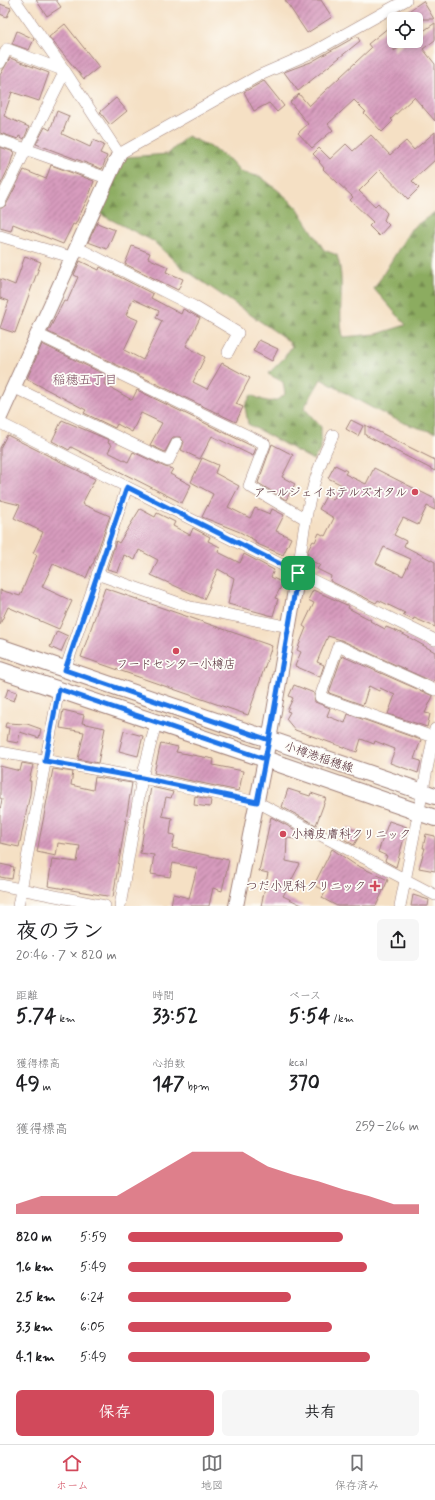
<!DOCTYPE html>
<html lang="ja">
<meta charset="utf-8">
<style>
:root{--surface:#fff;--page:#f6f6f6;--text:#202124;--muted:#757577;--line:#e0e0e0;--accent:#d1495b}
body{margin:0;font-family:Mynerve,"Klee One",sans-serif;background:var(--page);color:var(--text);height:100vh;display:flex;flex-direction:column;font-size:15px;white-space:nowrap}
*{box-sizing:border-box;margin:0}
p{font-size:13px;color:var(--muted)}
.icon{flex:none;width:22px;height:22px;fill:none;stroke:currentColor;stroke-width:2;stroke-linecap:round;stroke-linejoin:round}
.map{position:relative;height:906px;overflow:hidden}
.panel{display:flex;flex-direction:column;background:var(--surface);flex:1}
.panel>*{flex:none}
.buttons{position:absolute;left:387px;top:12px;display:grid;gap:8px}
.buttons a{display:grid;place-items:center;width:36px;height:36px;border-radius:6px;background:var(--surface);box-shadow:0 2px 6px #0003;font-size:20px}
.pin{position:absolute;display:grid;place-items:center;width:34px;height:34px;color:#fff;margin:-17px;border-radius:8px;box-shadow:0 2px 6px #0006}
.round{display:grid;place-items:center;flex:none;width:42px;height:42px;border-radius:6px;background:var(--page)}
.headline{display:flex;align-items:center;justify-content:space-between;height:68px;padding:0 16px}
h1{font-size:22px;font-weight:700;line-height:30px}
.figures{display:grid;grid-template-columns:repeat(3,1fr);gap:6px;height:68px;padding:4px 16px}
.figures div{display:grid;align-content:center}
.figures b{font-size:20px;font-weight:700}
.figures small{font-size:11px;font-weight:400}
.figures p{font-size:11px}
.chart{height:112px;padding:8px 16px}
.chart p{display:flex;justify-content:space-between}
.chart svg{width:100%;height:72px;margin-top:4px;fill:var(--accent);opacity:.7}
.primary-button{display:flex;gap:8px;margin-top:auto;padding:8px 16px}
.primary-button a{flex:1;height:46px;border-radius:6px;background:var(--accent);color:#fff;font-size:16px;font-weight:700;line-height:46px;text-align:center}
.primary-button a+a{background:var(--page);color:var(--text)}
ul{padding:0 16px;list-style:none;font-size:13px}
li{display:grid;grid-template-columns:64px 48px 1fr;align-items:center;height:30px}
li i{height:10px;border-radius:5px;background:var(--accent)}
.tab-bar{display:flex;justify-content:space-around;align-items:center;height:56px;border-top:1px solid var(--line);background:var(--surface);font-size:11px;color:var(--muted)}
.tab-bar a{display:grid;justify-items:center;gap:2px}
.tab-bar .current{color:var(--accent)}
.map>svg:first-child{display:block}
.forest{fill:url(#forest-firs);stroke:#6b6646}
.building{fill:url(#building-hatch);fill-rule:evenodd}
.lines{fill:none;stroke-linecap:round;stroke-linejoin:round}
.minor-casing{stroke:#a08078;stroke-width:12}
.tertiary-casing{stroke:#a08078;stroke-width:16}
.secondary-casing{stroke:#a08078;stroke-width:18}
.minor{stroke:#fff;stroke-width:11}
.tertiary{stroke:#fff;stroke-width:14}
.secondary{stroke:#fff;stroke-width:16}
.route-casing{stroke:#fff;stroke-width:8}
.route{stroke:#1a73e8;stroke-width:5}
.poi-dot{fill:#d1495b;stroke:#fdfcf7;stroke-width:1.5}
.labels{text-anchor:middle;stroke-width:3.5;stroke-linejoin:round;paint-order:stroke}
.poi-label{font-size:12px;fill:#4a1f2b;stroke:#fdfcf7;text-anchor:end}
.street-label{font-size:12px;fill:#4a1f2b;stroke:#fdfcf7}
.neighbourhood-label{font-size:13px;fill:#7b4a5e;stroke:#fdfcf7}
</style>
<div class="map">
<svg width="435" height="906" viewBox="0 0 435 906">
<defs>
<pattern id="forest-firs" width="22" height="20" patternUnits="userSpaceOnUse"><rect width="22" height="20" fill="#8cac60"/><path d="M5 1l3.5 6h-7zM16 11l3.5 6h-7z" fill="#748b4f"/></pattern>
<pattern id="building-hatch" width="6" height="6" patternUnits="userSpaceOnUse"><rect width="6" height="6" fill="#d79bbd"/><path d="M-1 1l2-2M0 6l6-6M5 7l2-2" fill="none" stroke="#b07e9a"/></pattern>
</defs>
<rect width="100%" height="100%" fill="#fdfcf7"/>
<filter id="ink" filterUnits="userSpaceOnUse"><feTurbulence type="fractalNoise" baseFrequency=".025" numOctaves="2"/><feDisplacementMap in="SourceGraphic" scale="8" xChannelSelector="R" yChannelSelector="G"/><feConvolveMatrix kernelMatrix="1 2 1 2 8 2 1 2 1" color-interpolation-filters="sRGB"/></filter>
<filter id="wash" filterUnits="userSpaceOnUse"><feTurbulence type="fractalNoise" baseFrequency=".012" numOctaves="4" result="noise"/><feDisplacementMap in="SourceGraphic" scale="16" xChannelSelector="R" yChannelSelector="G"/><feGaussianBlur stdDeviation="0.9" result="paint"/><feColorMatrix in="noise" values="0 0 0 0 0 0 0 0 0 0 0 0 0 0 0 0 0 1.4 0 .05"/><feComposite in="paint" operator="in"/></filter>
<g filter="url(#wash)">
<rect width="100%" height="100%" fill="#f5e0c4"/>
<path class="forest" d="M187 136 209 146 230 160 241 172 261 177 280 192 297 207 324 250 337 255C346 282 337 310 343 337L377 334 406 325 374 289 411 229 435 212V432C394 424 357 399 321 379L304 408 321 427V449L313 460 248 424 245 406 251 395C266 401 272 406 285 394L283 382 268 374 284 358 292 346 286 339 181 267 153 241 98 213 126 157 168 154Z"/>
<g id="blocks">
<path class="building" d="M36 0H56L61 7 47 16Z
M285 0H321L332 17 307 33Z
M423 1 434 19H397Z
M0 4 11 8 7 17 0 14Z
M394 23V51L408 41H416V36L435 23V40L423 49 435 64V121L414 97 391 119 393 121 382 132 364 113 366 112 354 100 328 124 333 130 312 148 298 133 308 124 290 102 299 94 309 106 371 48 368 44Z
M65 24 99 67 84 79 49 37Z
M17 31 34 39 29 50 12 44Z
M357 36 360 41 298 91 284 72 311 62Z
M10 58 49 73 39 101 12 92 4 116 29 127 24 139 19 136 18 139 0 133V75Z
M264 81 284 106 277 112 269 103 254 111 244 92Z
M116 98 127 111 110 125 100 112Z
M57 111 69 116 62 134 90 147 93 140 104 145 100 153 107 156 102 169 36 144 45 127 50 130Z
M435 132V160L412 181 419 188 408 199 380 170 359 191 375 206 378 203 387 213 384 220 389 225 379 236 369 226 373 222 350 200 353 197 323 169 324 168 319 162 320 161 313 154 319 148 330 159 346 144 353 151 371 135 390 155 406 141 414 150Z
M0 147 14 152 10 165 0 186Z
M51 165 94 181 89 196 75 225 73 224 63 244 13 224 11 231 0 228V209L6 205 24 170 46 179Z
M97 223 115 230 107 249 88 242Z
M132 246 150 253 148 258 168 267 166 272 183 279 178 290 125 264Z
M25 256 41 262 15 333 0 328 9 301 0 298V279L15 285Z
M80 261 99 270 100 267 153 294 151 298 181 314 183 309 200 318 186 346 205 357 193 382 207 389 222 363 250 378 236 404 243 407 236 422 48 332 64 301 67 302 78 277 74 275ZM133 299 159 311 156 318 162 321 143 360 124 350 138 320 126 315Z
M259 340 278 349 272 361 253 351Z
M42 344 108 376 104 384 132 400 137 390 256 448 253 456 212 436 200 459 181 450 184 442 180 437H173L165 452 150 445 162 423 141 413 132 432 117 424 115 428 84 413 86 410 27 379Z
M62 420 109 440 108 443 112 445 108 452 128 462 133 452 165 467 173 469 170 474 191 485 182 503 71 447 69 450 52 441Z
M351 420 363 426 358 436 346 429Z
M365 425 435 460V471L365 435Z
M7 435 95 479 82 504 110 516 93 564H92L86 578 53 564 42 587 72 601 59 629 8 607 0 624V590L20 596 37 555 33 553 43 532 14 518 20 505 0 500V448Z
M272 444 293 455 282 477 295 484 286 500 258 483Z
M202 458 218 465 215 473 239 486 228 507 250 518 255 508 270 514 272 509 284 515 276 531 291 538 283 555 255 543 256 541 240 532 202 517 213 494 191 482Z
M335 465 347 471 345 474 366 484 374 468 435 499V510L427 506 418 525 403 518 394 535 406 541 404 546 435 562V627L414 618 413 620 403 615 405 613 378 600 376 603 330 581 331 576 317 569 320 565 307 559 308 550 313 541 315 542 319 533 325 536 334 518 319 509 326 496 333 500 342 485 328 478ZM384 547 411 559 403 576 376 563Z
M140 509 155 517 157 513 175 522 173 526 190 535 193 528 210 537 208 541 220 547 218 552 240 563 244 554 274 570 271 577 283 583 275 598 278 599 273 616 228 604 234 578 218 569 204 599 151 575 158 560 139 550 135 560 124 555 118 572 107 569 116 541 119 543Z
M105 588 272 646 248 715 81 657Z
M313 590 349 606 348 608 371 620 370 621 385 629 386 627 401 633 435 652V678L433 682 341 640 328 636 317 662 324 665 320 677 295 666 301 652 297 650 306 628 303 626 314 603 308 600Z
M57 631 68 636 61 652 50 647Z
M342 656 433 696 425 713 430 714 427 727 388 714 395 695 380 688 379 691 369 686 363 705 329 693Z
M294 685 314 693 315 702 330 708 327 716 345 723 348 714 421 740 414 759 421 761 418 773 390 763 395 749 375 741 374 744 361 739 357 752 295 730 286 719 290 712 287 711 293 698 289 696Z
M8 689 17 692 14 701 5 698Z
M63 710 84 715 82 723 105 728 98 763 78 759 84 732 60 728Z
M6 723 27 724 41 729 39 738 20 732 18 743 7 741 9 728 5 727Z
M124 731 143 736 138 756 119 751Z
M161 743 178 747 176 752 214 759 213 765 243 771 239 791 154 773Z
M22 763 33 765 29 781H31L30 794 19 847 0 843V810L2 799 0 798V766L20 771Z
M53 769 73 772 71 785 93 790 95 777 132 783 113 897 48 886 52 859 77 862 80 846 58 843 56 856 37 852Z
M151 787 173 792 171 798 166 797 162 816 172 818 170 834 175 835 172 848 229 860 222 891 213 888 209 906H171L173 894 189 898 197 868 173 863 170 877 151 874 154 855 140 853Z
M288 789 310 796 311 793 326 798 316 825 282 807Z
M195 796 211 800 210 807 194 805Z
M271 817 301 833 297 839 287 838 286 861 300 864 283 896 304 906H261L268 873 259 871Z
M389 821 407 827 396 867 385 861 387 856 378 852Z
M348 827 361 833 354 845 342 838Z
M426 834 435 836V871L419 868 425 848H423Z
M332 849 354 864 388 880 376 906H337L322 898 326 891 314 885Z
M0 864 14 867 12 879 0 877Z
M413 895 429 900 428 906H411Z"/>
</g>
</g>
<g filter="url(#ink)">
<use href="#blocks" fill-opacity="0" stroke="#a08078" stroke-width="1"/>
<g class="lines">
<defs>
<path id="minor" d="M15 0 65 71 119 154 258 76 313 52 406 0
M0 63 7 49 65 71 0 202
M0 140 107 178
M0 236 71 257
M76 247 193 306 238 333 228 352
M37 334 265 444 249 486 304 518
M13 387 168 461 177 443
M0 423 298 573 435 640
M298 573C304 523 310 481 333 435
M97 574 190 607 290 627
M65 670 127 487
M433 737 320 697 338 646 435 690
M0 752 142 778 257 802 435 895
M0 885 105 906
M18 906 59 689
M120 906 142 778 156 723
M400 906 435 729"/>
<path id="tertiary" d="M0 417 119 154
M236 906 269 740 298 573"/>
<path id="secondary" d="M0 647 435 796
M0 670 265 759 435 818"/>
</defs>
<use href="#minor" class="minor-casing"/>
<use href="#tertiary" class="tertiary-casing"/>
<use href="#secondary" class="secondary-casing"/>
<use href="#minor" class="minor"/>
<use href="#tertiary" class="tertiary"/>
<use href="#secondary" class="secondary"/>
</g>
</g>
<g class="lines" filter="url(#ink)">
<defs>
<path id="route" d="M298 573 269 740 265 759 59 689 45 761 142 778 257 802 269 740 65 670 127 487 298 573"/>
</defs>
<use href="#route" class="route-casing"/>
<use href="#route" class="route"/>
</g>
<g class="poi-dot">
<circle cx="415" cy="492" r="4"/>
<circle cx="176" cy="651" r="4"/>
<circle cx="283" cy="834" r="4"/>
<path d="M373 880h4v4h4v4h-4v4h-4v-4h-4v-4h4z"/>
</g>
<g class="labels">
<g class="poi-label">
<text x="407" y="496">アールジェイホテルズオタル</text>
<text x="176" y="668" text-anchor="middle">フードセンター小樽店</text>
<text x="291" y="838" text-anchor="start">小樽皮膚科クリニック</text>
<text x="366" y="890">つだ小児科クリニック</text>
</g>
<g class="street-label">
<text transform="translate(319 757) rotate(19)" y="4">小樽港稲穂線</text>
</g>
<g class="neighbourhood-label">
<text x="85" y="384">稲穂五丁目</text>
</g>
</g>
</svg>
<div class="buttons">
<a><svg class="icon" aria-label="locate" viewBox="0 0 24 24"><circle cx="12" cy="12" r="6"/><path d="M12 2v4M12 18v4M2 12h4M18 12h4"/></svg></a>
</div>
<div class="pin" style="left:298px;top:573px;background:#1e9e55"><svg class="icon" aria-label="arrive" viewBox="0 0 24 24"><path d="M6 21V4h12l-3 4 3 4H6"/></svg></div>
</div>
<section class="panel">
<div class="headline"><div><h1>夜のラン</h1><p>20:46 · 7 × 820 m</p></div><a class="round"><svg class="icon" aria-label="share" viewBox="0 0 24 24"><path d="M12 15V3M7 8l5-5 5 5M5 13v7h14v-7"/></svg></a></div>
<div class="figures">
<div><p>距離</p><b>5.74<small> km</small></b></div>
<div><p>時間</p><b>33:52</b></div>
<div><p>ペース</p><b>5:54<small> /km</small></b></div>
</div>
<div class="figures">
<div><p>獲得標高</p><b>49<small> m</small></b></div>
<div><p>心拍数</p><b>147<small> bpm</small></b></div>
<div><p>kcal</p><b>370</b></div>
</div>
<div class="chart"><p><span>獲得標高</span>259–266 m</p>
<svg viewBox="0 0 160 44" preserveAspectRatio="none"><path d="M0 44V38L10 33L20 33L30 33L40 33L50 24L60 15L70 6L80 6L90 6L100 15L110 20L120 24L130 29L140 33L150 38L160 38V44z"/></svg>
</div>
<ul>
<li><b>820 m</b>5:59<i style="width:74%"></i></li>
<li><b>1.6 km</b>5:49<i style="width:82%"></i></li>
<li><b>2.5 km</b>6:24<i style="width:56%"></i></li>
<li><b>3.3 km</b>6:05<i style="width:70%"></i></li>
<li><b>4.1 km</b>5:49<i style="width:83%"></i></li>
</ul>
<div class="primary-button"><a>保存</a><a>共有</a></div>
</section>
<nav class="tab-bar">
<a class="current"><svg class="icon" aria-label="home" viewBox="0 0 24 24"><path d="M3 11l9-7 9 7M6 9v11h12V9"/></svg>ホーム</a>
<a><svg class="icon" aria-label="map" viewBox="0 0 24 24"><path d="M3 6l6-2 6 2 6-2v14l-6 2-6-2-6 2zM9 4v14M15 6v14"/></svg>地図</a>
<a><svg class="icon" aria-label="saved" viewBox="0 0 24 24"><path d="M7 4h10v16l-5-4-5 4z"/></svg>保存済み</a>
</nav>
